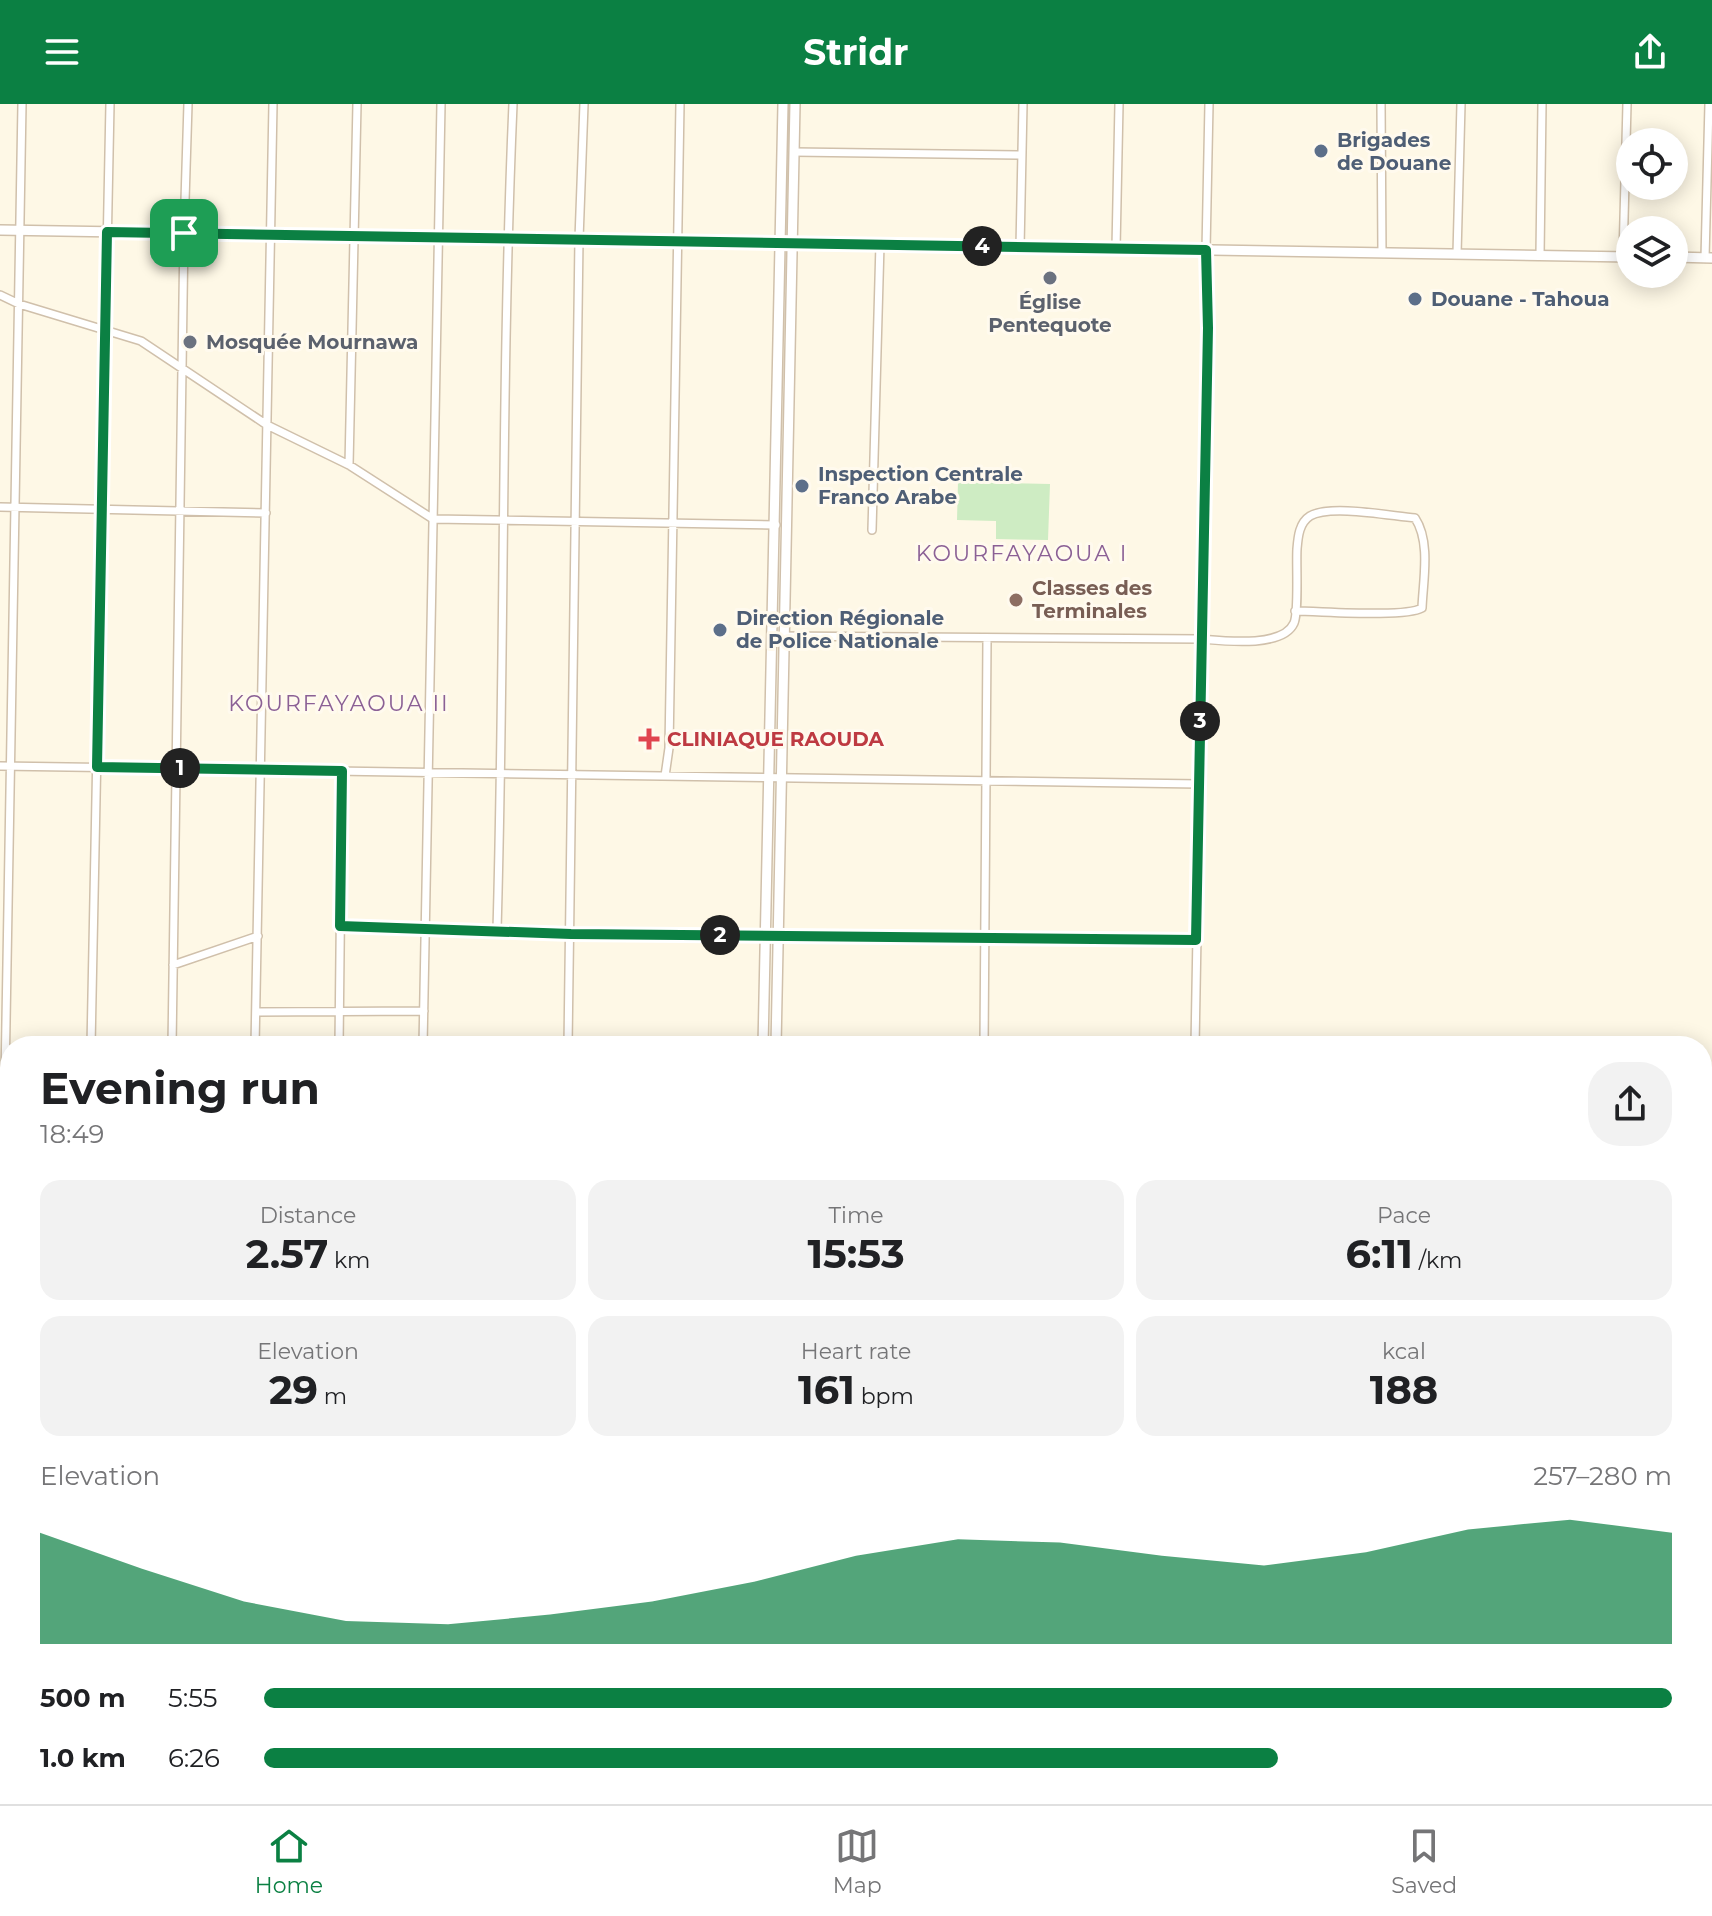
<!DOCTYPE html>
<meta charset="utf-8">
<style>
:root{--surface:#fff;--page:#f2f2f2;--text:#202124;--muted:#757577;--line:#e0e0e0;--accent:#0b8043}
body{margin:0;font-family:Montserrat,sans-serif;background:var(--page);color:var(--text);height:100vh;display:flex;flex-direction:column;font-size:30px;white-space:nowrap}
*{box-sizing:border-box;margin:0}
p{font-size:26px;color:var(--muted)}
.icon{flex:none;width:44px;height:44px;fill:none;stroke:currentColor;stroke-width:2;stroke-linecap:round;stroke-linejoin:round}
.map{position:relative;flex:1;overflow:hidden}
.details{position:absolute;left:0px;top:932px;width:1712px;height:768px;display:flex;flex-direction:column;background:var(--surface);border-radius:32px 32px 0 0;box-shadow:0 4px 20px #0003}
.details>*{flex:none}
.buttons{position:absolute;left:1616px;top:24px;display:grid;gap:16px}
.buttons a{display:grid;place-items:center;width:72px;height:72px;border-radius:50%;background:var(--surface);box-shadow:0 4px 20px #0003;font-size:40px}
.pin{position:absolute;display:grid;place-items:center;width:68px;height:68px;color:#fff;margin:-34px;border-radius:16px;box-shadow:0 4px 12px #0006}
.km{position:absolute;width:40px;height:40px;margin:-20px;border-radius:50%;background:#222;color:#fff;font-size:22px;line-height:40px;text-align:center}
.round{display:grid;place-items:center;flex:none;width:84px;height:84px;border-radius:32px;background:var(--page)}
.head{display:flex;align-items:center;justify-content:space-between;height:136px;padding:0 40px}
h1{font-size:44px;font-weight:700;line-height:60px}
.stats{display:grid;grid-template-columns:repeat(3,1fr);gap:12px;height:136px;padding:8px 40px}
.stats div{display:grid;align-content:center;border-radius:20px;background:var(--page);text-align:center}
.stats b{font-size:40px;font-weight:700}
.stats small{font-size:22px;font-weight:400}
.stats p{font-size:22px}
.chart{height:224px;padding:16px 40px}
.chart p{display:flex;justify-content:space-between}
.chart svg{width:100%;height:144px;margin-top:8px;fill:var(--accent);opacity:.7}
ul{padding:0 40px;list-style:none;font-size:26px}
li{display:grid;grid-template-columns:128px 96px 1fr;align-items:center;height:60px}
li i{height:20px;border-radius:10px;background:var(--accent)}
header{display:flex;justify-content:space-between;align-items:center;height:104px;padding:0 40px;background:var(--accent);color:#fff;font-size:36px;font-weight:700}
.tab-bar{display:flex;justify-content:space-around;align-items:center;height:112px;border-top:2px solid var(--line);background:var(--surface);font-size:22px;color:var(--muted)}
.tab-bar a{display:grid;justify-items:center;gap:4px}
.tab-bar .active{color:var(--accent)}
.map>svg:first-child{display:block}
.green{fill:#ceecc3}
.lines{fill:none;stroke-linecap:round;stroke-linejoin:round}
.taxiway{stroke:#ddced8;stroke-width:26}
.runway{stroke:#ddced8;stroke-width:62}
.minor-casing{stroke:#d0c0ab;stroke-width:10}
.tertiary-casing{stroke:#d0c0ab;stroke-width:12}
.minor{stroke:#fff;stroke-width:7}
.tertiary{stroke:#fff;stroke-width:9}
.route-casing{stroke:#fff;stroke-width:16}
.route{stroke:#0b8043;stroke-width:10}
.service-dot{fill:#5c6f8a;stroke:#fffaee;stroke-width:3}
.worship-dot{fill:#6b7280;stroke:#fffaee;stroke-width:3}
.education-dot{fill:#8d6e63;stroke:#fffaee;stroke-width:3}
.health-dot{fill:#e0444e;stroke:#fffaee;stroke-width:3}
.labels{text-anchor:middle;stroke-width:6;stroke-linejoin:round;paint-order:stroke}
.service-label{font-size:20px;font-weight:bold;fill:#4e5e75;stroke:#fffaee;text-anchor:start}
.worship-label{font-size:20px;font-weight:bold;fill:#5b616d;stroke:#fffaee}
.education-label{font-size:20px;font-weight:bold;fill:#785e54;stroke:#fffaee;text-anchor:start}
.health-label{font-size:20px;font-weight:bold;fill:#be3a42;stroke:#fffaee;text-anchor:start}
.neighbourhood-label{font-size:22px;letter-spacing:2px;fill:#8b6095;stroke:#fffaee}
</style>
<header><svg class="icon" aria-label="menu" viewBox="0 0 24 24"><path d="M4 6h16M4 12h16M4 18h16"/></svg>Stridr<svg class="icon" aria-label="share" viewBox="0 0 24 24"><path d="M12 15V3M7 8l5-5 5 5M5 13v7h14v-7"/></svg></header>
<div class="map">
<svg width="1712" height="1700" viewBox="0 0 1712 1700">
<rect width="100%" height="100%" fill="#fef8e6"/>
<path class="green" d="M958 378 1050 380 1048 436 996 435V417L957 416Z"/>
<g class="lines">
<path class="taxiway" d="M1284 1700 1293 1696 1336 1690"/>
<path class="runway" d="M1282 1700 1297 1690"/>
<defs>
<path id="minor" d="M1381 0 1382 149
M794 48 1022 51
M1020 143 1023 0
M1116 144 1119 0
M1457 150 1461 0
M1540 151 1542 0
M1623 153 1627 0
M1705 154 1709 0
M0 191 19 200 141 237 267 321 349 361 433 415 776 421
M349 361 357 0
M0 403 266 409
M872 426 880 140
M772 532 1201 535C1224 537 1283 544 1294 519 1299 508 1296 460 1297 445 1298 433 1299 419 1310 412 1330 400 1391 412 1415 414 1431 438 1423 477 1422 504 1404 514 1321 507 1295 507
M0 662 1199 680
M665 672 669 644 680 0
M340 822 571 830 1196 836
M497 826C505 551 501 275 513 0
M173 861 258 832
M256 908 424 907
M91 942 110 0
M172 942 184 129 188 0
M255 942 273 0
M339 942 342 667
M423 942 441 0
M568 942 579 135 584 0
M984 942 987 536
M1195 942 1208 224 1206 146 1209 0
M1702 1157H1712
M0 1261 22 0
M0 1329H10
M0 1418H10
M1702 1516 1712 1528
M0 1578H10
M76 1700V1690
M160 1700V1690
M238 1700 239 1690
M255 1700 273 1690"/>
<path id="tertiary" d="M0 126 1630 153
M1674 153 1712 154
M763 942 783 0
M776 942 795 0
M614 1700 616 1690
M628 1700 642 1690"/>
</defs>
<use href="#minor" class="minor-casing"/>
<use href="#tertiary" class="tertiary-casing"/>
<use href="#minor" class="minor"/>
<use href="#tertiary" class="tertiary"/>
</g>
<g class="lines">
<defs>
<path id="route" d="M107 128 1206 146 1208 224 1196 836 571 830 340 822 342 667 97 663Z"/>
</defs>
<use href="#route" class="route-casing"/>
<use href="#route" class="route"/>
</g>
<g class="service-dot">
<circle cx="1321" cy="47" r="8"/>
<circle cx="1415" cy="195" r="8"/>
<circle cx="802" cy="382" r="8"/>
<circle cx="720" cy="526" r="8"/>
</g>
<g class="worship-dot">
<circle cx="1050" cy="174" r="8"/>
<circle cx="190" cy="238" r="8"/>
</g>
<circle class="education-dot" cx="1016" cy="496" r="8"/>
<path class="health-dot" d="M645 623h8v8h8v8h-8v8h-8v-8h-8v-8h8z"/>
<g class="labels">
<g class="service-label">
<text x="1337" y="43">Brigades<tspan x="1337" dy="23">de Douane</tspan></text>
<text x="1431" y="202">Douane - Tahoua</text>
<text x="818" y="377">Inspection Centrale<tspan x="818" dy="23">Franco Arabe</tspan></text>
<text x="736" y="521">Direction Régionale<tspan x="736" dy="23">de Police Nationale</tspan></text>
</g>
<g class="worship-label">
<text x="1050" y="205">Église<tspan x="1050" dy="23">Pentequote</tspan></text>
<text x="206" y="245" text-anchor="start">Mosquée Mournawa</text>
</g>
<g class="education-label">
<text x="1032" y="491">Classes des<tspan x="1032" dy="23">Terminales</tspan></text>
</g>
<g class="health-label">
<text x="667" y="642">CLINIAQUE RAOUDA</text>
</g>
<g class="neighbourhood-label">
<text x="1022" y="457">KOURFAYAOUA I</text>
<text x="339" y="607">KOURFAYAOUA II</text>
</g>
</g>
</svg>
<div class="buttons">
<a><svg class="icon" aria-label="locate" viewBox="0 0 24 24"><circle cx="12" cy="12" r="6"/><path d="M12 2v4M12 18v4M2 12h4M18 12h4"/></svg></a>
<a><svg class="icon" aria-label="layers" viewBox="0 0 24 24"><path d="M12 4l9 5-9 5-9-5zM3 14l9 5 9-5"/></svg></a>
</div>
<div class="pin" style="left:184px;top:129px;background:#1e9e55"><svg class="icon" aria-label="arrive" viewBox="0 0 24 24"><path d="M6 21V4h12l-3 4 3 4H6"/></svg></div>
<b class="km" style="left:180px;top:664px">1</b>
<b class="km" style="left:720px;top:831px">2</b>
<b class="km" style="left:1200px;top:617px">3</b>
<b class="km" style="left:982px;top:142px">4</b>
<section class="details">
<div class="head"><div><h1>Evening run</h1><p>18:49</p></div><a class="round"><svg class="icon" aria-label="share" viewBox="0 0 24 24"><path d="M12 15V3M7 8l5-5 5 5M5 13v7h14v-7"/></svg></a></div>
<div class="stats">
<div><p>Distance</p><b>2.57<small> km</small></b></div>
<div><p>Time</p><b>15:53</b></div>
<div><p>Pace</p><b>6:11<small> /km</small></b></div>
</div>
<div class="stats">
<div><p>Elevation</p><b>29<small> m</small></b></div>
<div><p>Heart rate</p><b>161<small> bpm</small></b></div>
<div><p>kcal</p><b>188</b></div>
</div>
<div class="chart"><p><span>Elevation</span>257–280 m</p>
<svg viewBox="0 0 160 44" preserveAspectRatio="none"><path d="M0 44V10L10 21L20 31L30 37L40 38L50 35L60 31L70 25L80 17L90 12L100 13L110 17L120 20L130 16L140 9L150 6L160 10V44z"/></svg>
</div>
<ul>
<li><b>500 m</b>5:55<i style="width:100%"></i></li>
<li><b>1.0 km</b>6:26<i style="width:72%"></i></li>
</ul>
</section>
</div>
<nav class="tab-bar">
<a class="active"><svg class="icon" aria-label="home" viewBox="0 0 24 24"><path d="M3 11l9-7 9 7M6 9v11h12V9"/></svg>Home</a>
<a><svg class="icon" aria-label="map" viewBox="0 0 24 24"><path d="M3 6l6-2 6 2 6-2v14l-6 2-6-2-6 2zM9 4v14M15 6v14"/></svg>Map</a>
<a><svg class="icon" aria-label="saved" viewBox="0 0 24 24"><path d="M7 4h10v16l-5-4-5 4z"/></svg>Saved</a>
</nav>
